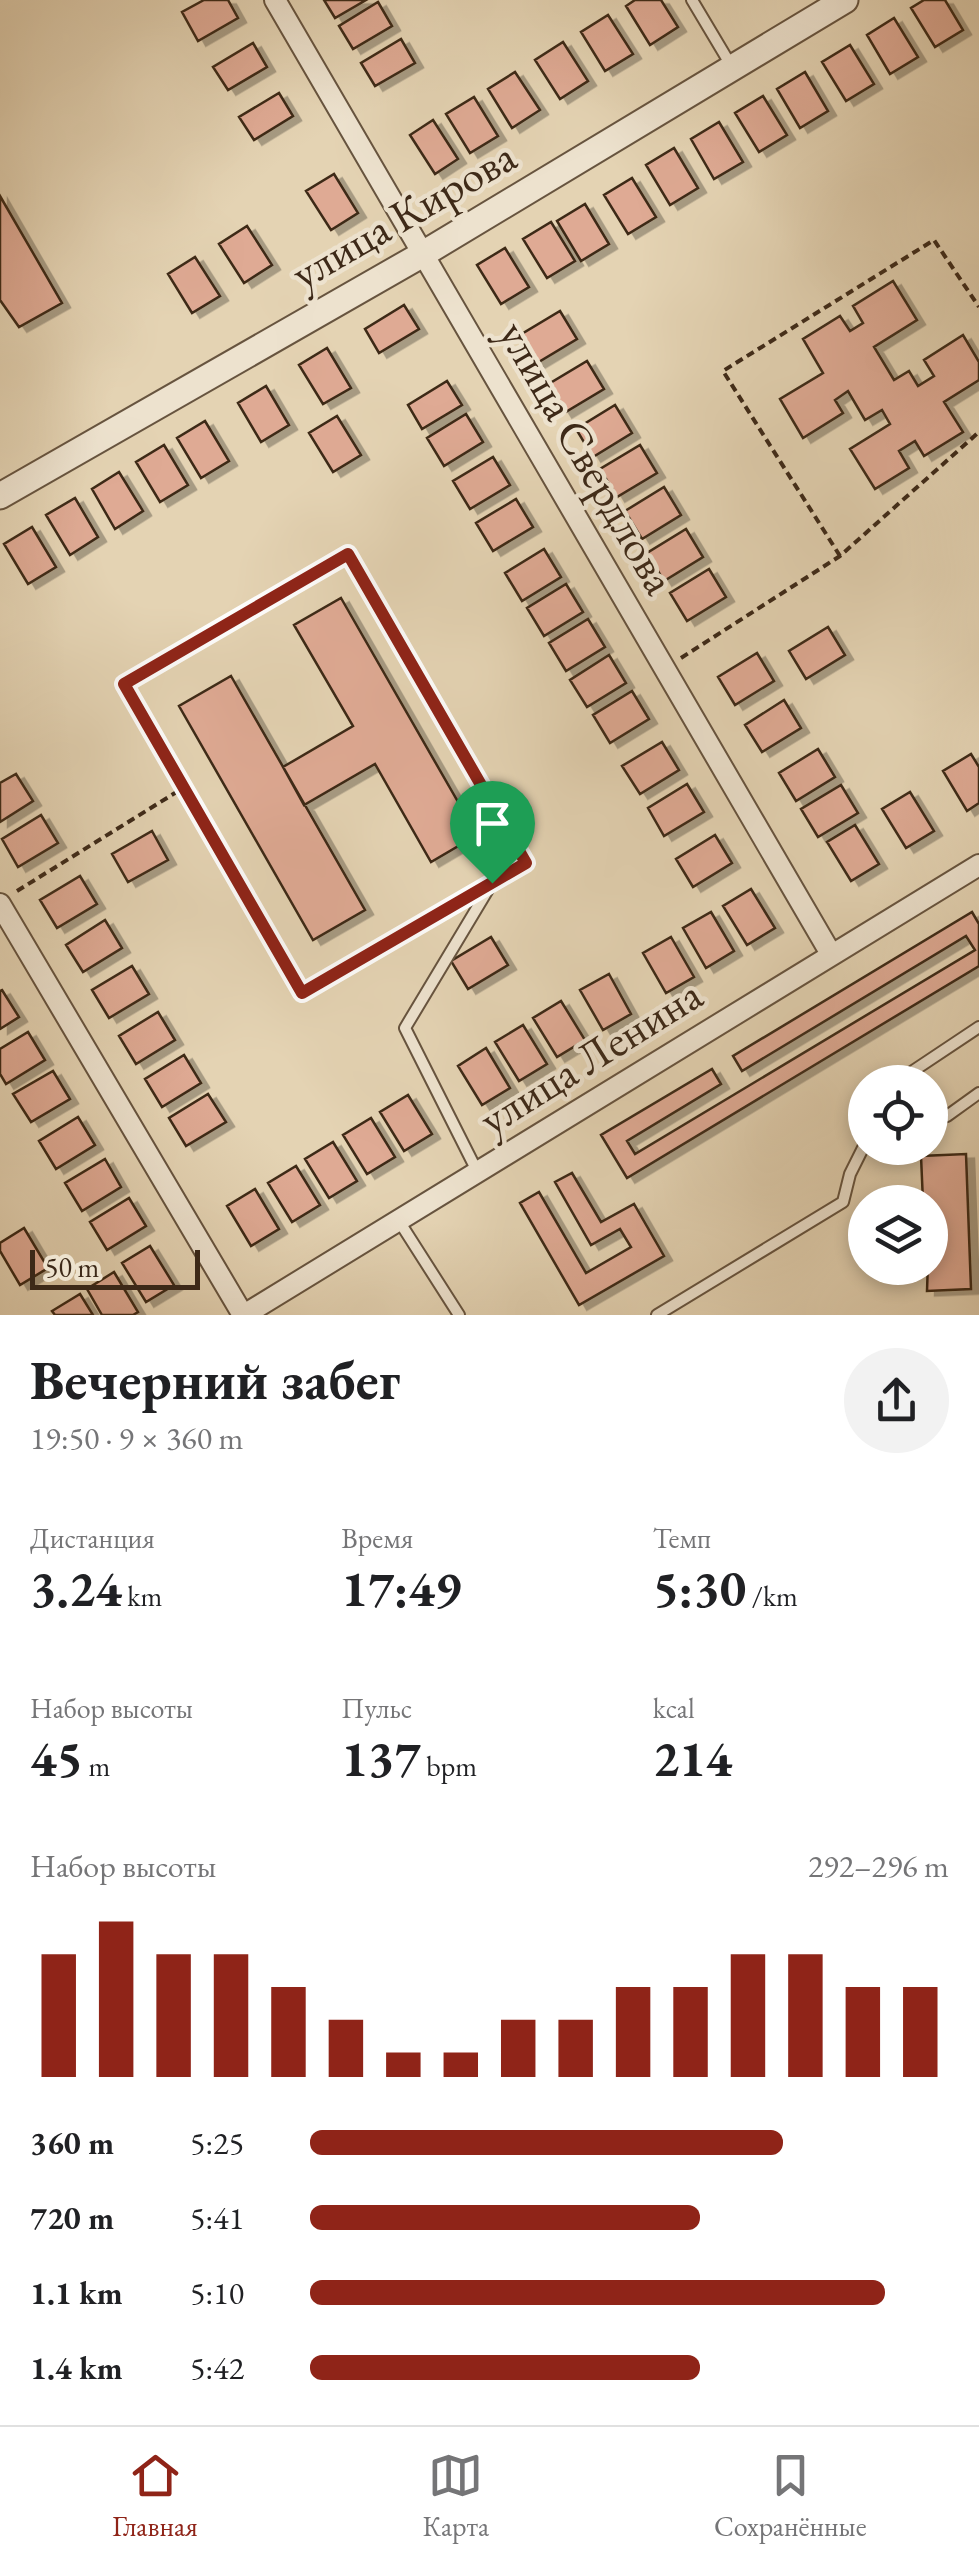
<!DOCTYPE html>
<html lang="ru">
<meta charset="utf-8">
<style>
:root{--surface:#fff;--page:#f2f2f2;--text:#202124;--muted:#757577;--line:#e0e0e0;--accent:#8f2418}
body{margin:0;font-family:"EB Garamond",serif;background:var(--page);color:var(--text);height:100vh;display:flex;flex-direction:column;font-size:38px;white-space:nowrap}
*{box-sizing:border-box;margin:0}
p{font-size:32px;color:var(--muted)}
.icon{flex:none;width:55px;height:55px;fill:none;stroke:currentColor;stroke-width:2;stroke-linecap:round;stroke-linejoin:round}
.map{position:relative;height:1315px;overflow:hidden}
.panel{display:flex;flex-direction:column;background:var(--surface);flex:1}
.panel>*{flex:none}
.buttons{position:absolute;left:848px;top:1065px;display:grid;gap:20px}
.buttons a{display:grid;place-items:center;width:100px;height:100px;border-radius:50%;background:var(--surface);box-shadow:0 5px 15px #0003;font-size:50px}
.scale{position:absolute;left:30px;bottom:25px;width:170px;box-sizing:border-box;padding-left:10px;border:5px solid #3d2918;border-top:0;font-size:28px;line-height:35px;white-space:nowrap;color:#3d2918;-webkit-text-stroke:8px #ede2ce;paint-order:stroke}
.pin{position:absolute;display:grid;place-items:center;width:85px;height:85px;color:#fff;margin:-102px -42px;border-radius:50% 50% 50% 0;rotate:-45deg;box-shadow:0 0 10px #0007}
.pin .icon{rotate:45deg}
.round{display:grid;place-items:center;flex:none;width:105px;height:105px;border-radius:52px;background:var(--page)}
.summary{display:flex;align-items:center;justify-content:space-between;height:170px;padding:0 30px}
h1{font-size:55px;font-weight:700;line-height:75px}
.figures{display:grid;grid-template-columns:repeat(3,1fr);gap:15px;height:170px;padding:10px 30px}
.figures div{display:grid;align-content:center}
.figures b{font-size:50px;font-weight:700}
.figures small{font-size:28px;font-weight:400}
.figures p{font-size:28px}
.chart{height:280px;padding:20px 30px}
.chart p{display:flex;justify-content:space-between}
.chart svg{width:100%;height:180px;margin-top:10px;stroke:var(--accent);stroke-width:6}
ul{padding:0 30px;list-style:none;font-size:32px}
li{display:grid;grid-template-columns:160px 120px 1fr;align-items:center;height:75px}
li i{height:25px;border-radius:12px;background:var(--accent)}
.tabs{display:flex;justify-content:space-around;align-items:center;height:140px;border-top:2px solid var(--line);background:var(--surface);font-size:28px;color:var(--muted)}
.tabs a{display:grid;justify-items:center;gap:5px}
.tabs .active{color:var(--accent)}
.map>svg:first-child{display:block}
.building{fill:#dfaa94;stroke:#3d2918;stroke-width:2.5;filter:url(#shadow)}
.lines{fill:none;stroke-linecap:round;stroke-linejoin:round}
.service-casing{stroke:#67543f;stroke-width:14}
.minor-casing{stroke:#67543f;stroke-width:24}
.tertiary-casing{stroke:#67543f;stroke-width:29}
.path{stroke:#3d2918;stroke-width:4;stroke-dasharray:8 5;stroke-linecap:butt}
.service{stroke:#ede2ce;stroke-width:10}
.minor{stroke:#ede2ce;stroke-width:20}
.tertiary{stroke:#ede2ce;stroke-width:25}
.route-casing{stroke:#fff;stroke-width:20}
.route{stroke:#8f2418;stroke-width:12}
.labels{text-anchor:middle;stroke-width:9;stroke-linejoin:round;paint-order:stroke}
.street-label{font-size:45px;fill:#3d2918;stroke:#ede2ce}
</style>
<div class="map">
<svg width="979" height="1315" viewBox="0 0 979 1315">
<defs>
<filter id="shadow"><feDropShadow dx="8" dy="4.5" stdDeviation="0" flood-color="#0004"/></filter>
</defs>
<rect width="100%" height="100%" fill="#e4d3b3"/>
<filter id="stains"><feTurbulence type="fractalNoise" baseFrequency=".002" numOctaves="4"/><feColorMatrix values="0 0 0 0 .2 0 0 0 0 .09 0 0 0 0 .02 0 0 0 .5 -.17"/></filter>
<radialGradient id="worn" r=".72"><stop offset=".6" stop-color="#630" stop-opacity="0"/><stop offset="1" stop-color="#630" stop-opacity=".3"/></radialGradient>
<path class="building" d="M204 0H228L238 18 198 41 182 12Z
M324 0H366L335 18Z
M635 0H661L678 27 650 45 626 6Z
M924 0H945L963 30 935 47 911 8Z
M378 2 392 26 353 49 339 26Z
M608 15 633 54 605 71 581 32Z
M894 18 918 57 890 74 867 35Z
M401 39 415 63 375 86 361 63Z
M563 42 588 81 560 99 535 60Z
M253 43 267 67 228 90 213 67Z
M850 45 874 84 846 101 822 62Z
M515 72 540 110 512 128 488 89Z
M805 72 828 111 800 128 777 89Z
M279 93 293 116 254 140 239 117Z
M763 96 787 135 759 152 735 113Z
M474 97 498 136 470 153 446 114Z
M433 120 458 159 435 174 410 135Z
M719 122 743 162 714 179 691 139Z
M674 148 698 188 670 205 646 165Z
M334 174 358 213 331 230 306 191Z
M632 178 656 217 628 234 604 195Z
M0 196 62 303 19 327 0 300Z
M585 204 609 244 581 261 557 221Z
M551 222 575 261 547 278 523 239Z
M247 226 272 265 244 283 219 244Z
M505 248 529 287 501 304 477 265Z
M195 257 220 296 192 313 168 274Z
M893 281 917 320 874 347 894 380 909 371 918 386 934 376 924 360 963 335 979 362V380L944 402 963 432 924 456 915 441 899 451 909 468 875 489 850 449 890 424 882 410 865 420 848 391 835 400 843 413 803 438 780 399 823 373 803 339 840 316 850 331 863 323 853 306Z
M404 305 419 329 379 353 365 329Z
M560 311 577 339 537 363 520 335Z
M327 348 351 388 323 404 299 365Z
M587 361 604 389 564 413 547 385Z
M447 381 462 405 422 429 408 405Z
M266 386 289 425 261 442 238 403Z
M615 405 632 433 593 457 576 429Z
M466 414 483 442 444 466 427 438Z
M337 416 361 455 333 472 309 433Z
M205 421 229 461 201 478 177 438Z
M164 445 188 485 160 502 136 462Z
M640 445 657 473 617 497 600 469Z
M493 457 510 485 470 509 453 481Z
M119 472 143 511 115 529 92 489Z
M664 487 681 515 642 539 625 511Z
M75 498 98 537 70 555 46 515Z
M516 499 533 527 493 551 476 523Z
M32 527 56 567 28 584 4 544Z
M686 529 703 557 664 581 647 553Z
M544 549 561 577 522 601 505 573Z
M709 569 726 597 687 621 670 593Z
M566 584 583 612 544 636 527 608Z
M341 598 477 835 431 862 375 764 304 805 283 767 353 726 294 625Z
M588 619 605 647 566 671 549 643Z
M828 627 845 655 806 679 789 651Z
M757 653 774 681 735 705 718 677Z
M609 655 626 683 587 707 570 680Z
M231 676 365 910 313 940 179 706Z
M632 691 649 719 610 743 593 715Z
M784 700 801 728 762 752 745 725Z
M662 742 679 770 640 794 622 766Z
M818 749 835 777 796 801 779 773Z
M971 754 979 767V803L967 811 943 771Z
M16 774 33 801 0 822V783Z
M687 784 704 812 664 836 648 808Z
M841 785 858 813 818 837 801 809Z
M910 792 934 831 906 848 882 809Z
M41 815 58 843 18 867 2 839Z
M855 825 879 864 851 881 827 842Z
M152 831 168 860 128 882 112 854Z
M715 835 732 863 693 887 676 859Z
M80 876 97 904 57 928 40 900Z
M751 889 775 928 747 945 723 906Z
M711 912 734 951 706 968 683 928Z
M972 912 979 924V966L627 1178 601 1135 712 1069 721 1084 627 1141 635 1154 975 950 966 936 742 1071 733 1056Z
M105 920 122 948 83 972 66 945Z
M491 937 508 965 468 989 451 961Z
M671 937 694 977 666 993 643 953Z
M132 966 149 994 109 1018 92 990Z
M609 974 631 1014 603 1030 580 990Z
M2 990 19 1017 0 1029V991Z
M561 1001 585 1040 557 1057 533 1018Z
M158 1012 175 1040 136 1064 119 1036Z
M523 1025 547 1064 519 1081 495 1042Z
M28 1032 45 1060 6 1084 0 1074V1049Z
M486 1048 510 1088 482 1105 458 1066Z
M184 1055 201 1083 162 1107 145 1079Z
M53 1071 70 1099 31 1122 13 1094Z
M208 1094 226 1122 186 1146 169 1118Z
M408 1095 432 1134 404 1151 380 1112Z
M78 1117 95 1145 56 1169 39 1141Z
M371 1118 395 1157 367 1174 343 1135Z
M333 1142 357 1181 329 1198 305 1159Z
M966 1154 971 1289 927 1291 930 1202H923L921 1156Z
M105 1159 121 1187 82 1211 65 1183Z
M296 1166 320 1205 292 1222 268 1183Z
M572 1173 601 1222 634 1204 664 1256 579 1305 520 1203 539 1192 586 1273 631 1247 620 1229 591 1245 555 1182Z
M255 1189 279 1229 251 1246 227 1206Z
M129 1198 146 1226 107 1250 90 1222Z
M24 1228 48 1268 20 1285 0 1251V1243Z
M150 1246 174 1285 146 1302 122 1263Z
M114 1272 138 1312 133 1315H102L87 1289Z
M80 1294 93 1315H55L52 1311Z"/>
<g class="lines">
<defs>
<path id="service" d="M692 0 732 67
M904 1077 979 1027
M930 1121 947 1116 979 1093
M477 1171 405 1028 492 883
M399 1221 459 1315
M657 1315 843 1202 850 1174 865 1144"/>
<path id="minor" d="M275 0 831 954
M0 904 243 1315
M244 1315 979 865"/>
<path id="tertiary" d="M0 496 423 254 845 0"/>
</defs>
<use href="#service" class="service-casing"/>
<use href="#minor" class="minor-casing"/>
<use href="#tertiary" class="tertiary-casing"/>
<path class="path" d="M348 554 526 863 302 993 124 684Z
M840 556 723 371 934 240 979 307
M681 658 840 556 979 432
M17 891 183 788"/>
<use href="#service" class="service"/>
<use href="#minor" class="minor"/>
<use href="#tertiary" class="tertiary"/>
</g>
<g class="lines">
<defs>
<path id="route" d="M348 554 526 863 302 993 124 684Z"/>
</defs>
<use href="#route" class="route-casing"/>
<use href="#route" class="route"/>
</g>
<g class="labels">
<g class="street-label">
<text transform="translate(403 214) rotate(-30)" y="16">улица Кирова</text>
<text transform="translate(588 457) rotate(60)" y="16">улица Свердлова</text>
<text transform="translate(590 1056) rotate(-32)" y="16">улица Ленина</text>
</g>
</g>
<rect width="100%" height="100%" filter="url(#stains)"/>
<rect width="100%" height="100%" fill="url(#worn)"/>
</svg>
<div class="buttons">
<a><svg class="icon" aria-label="locate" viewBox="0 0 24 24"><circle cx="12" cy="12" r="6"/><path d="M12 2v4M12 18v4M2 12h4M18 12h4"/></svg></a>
<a><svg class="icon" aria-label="layers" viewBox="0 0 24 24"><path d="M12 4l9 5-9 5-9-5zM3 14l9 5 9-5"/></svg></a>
</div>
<div class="scale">50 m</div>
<div class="pin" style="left:492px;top:883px;background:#1e9e55"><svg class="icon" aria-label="arrive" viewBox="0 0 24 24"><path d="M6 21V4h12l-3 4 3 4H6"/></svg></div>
</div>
<section class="panel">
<div class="summary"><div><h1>Вечерний забег</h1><p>19:50 · 9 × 360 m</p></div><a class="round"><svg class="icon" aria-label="share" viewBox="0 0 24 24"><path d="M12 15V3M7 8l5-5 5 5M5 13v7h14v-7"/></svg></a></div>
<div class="figures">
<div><p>Дистанция</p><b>3.24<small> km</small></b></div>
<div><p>Время</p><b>17:49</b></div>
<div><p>Темп</p><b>5:30<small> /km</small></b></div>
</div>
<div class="figures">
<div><p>Набор высоты</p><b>45<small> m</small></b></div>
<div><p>Пульс</p><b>137<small> bpm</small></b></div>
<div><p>kcal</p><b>214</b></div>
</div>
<div class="chart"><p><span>Набор высоты</span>292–296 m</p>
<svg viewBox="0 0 160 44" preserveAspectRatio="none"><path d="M5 44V14M15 44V6M25 44V14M35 44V14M45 44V22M55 44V30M65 44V38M75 44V38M85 44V30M95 44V30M105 44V22M115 44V22M125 44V14M135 44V14M145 44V22M155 44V22"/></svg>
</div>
<ul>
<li><b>360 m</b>5:25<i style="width:74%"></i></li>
<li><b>720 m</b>5:41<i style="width:61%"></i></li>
<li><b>1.1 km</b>5:10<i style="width:90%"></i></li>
<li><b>1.4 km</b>5:42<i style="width:61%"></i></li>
</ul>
</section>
<nav class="tabs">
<a class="active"><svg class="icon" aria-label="home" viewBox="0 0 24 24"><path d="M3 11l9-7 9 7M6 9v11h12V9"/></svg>Главная</a>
<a><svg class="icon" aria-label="map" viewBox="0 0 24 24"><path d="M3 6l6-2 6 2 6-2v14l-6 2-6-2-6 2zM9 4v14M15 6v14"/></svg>Карта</a>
<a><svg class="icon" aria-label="saved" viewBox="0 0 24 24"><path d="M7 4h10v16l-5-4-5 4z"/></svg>Сохранённые</a>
</nav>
